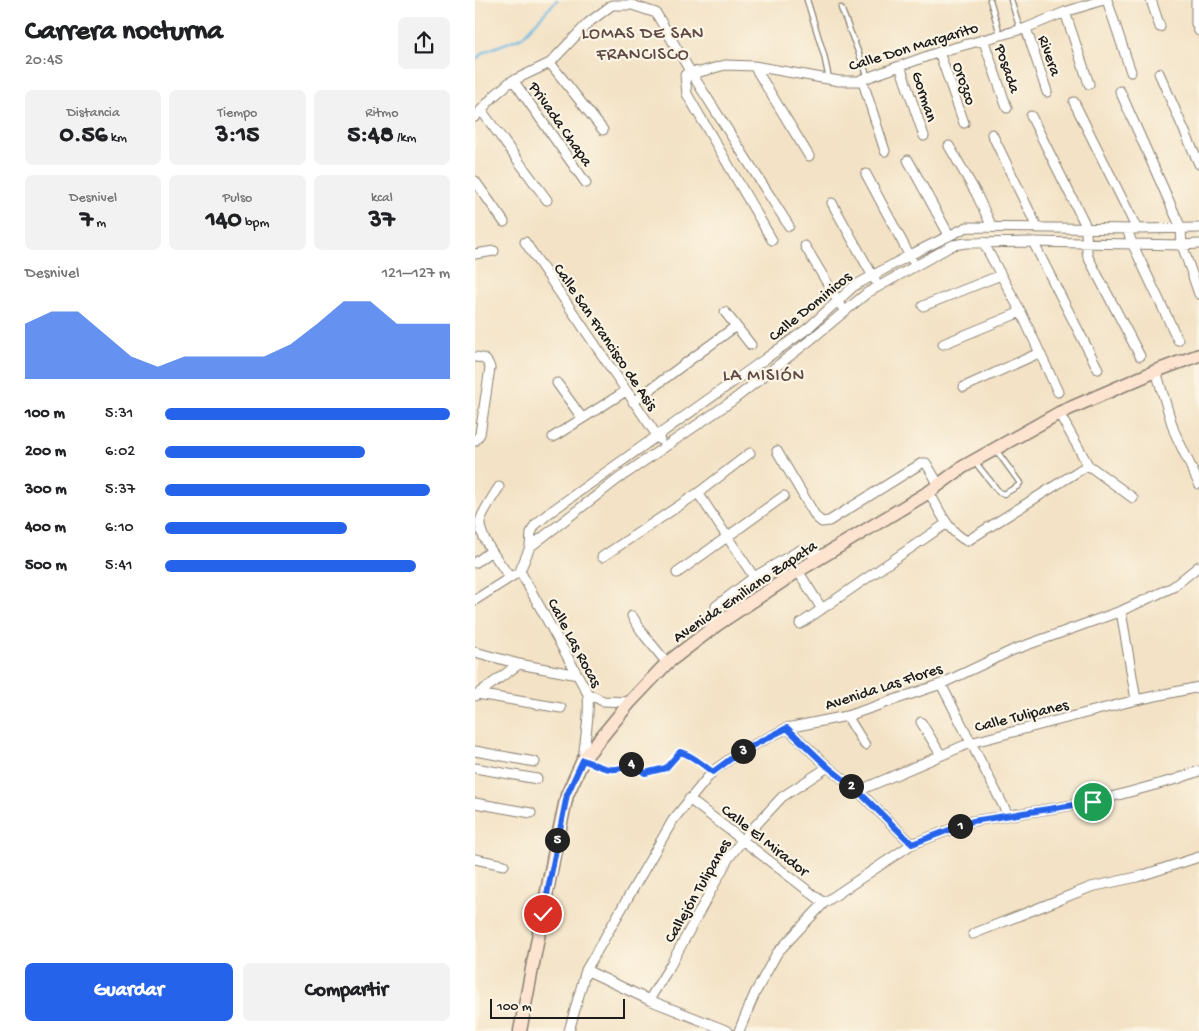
<!DOCTYPE html>
<html lang="es">
<meta charset="utf-8">
<style>
:root{--surface:#fff;--page:#f2f2f2;--text:#202124;--muted:#757577;--accent:#2563eb}
body{margin:0;font-family:"Gochi Hand",sans-serif;background:var(--page);color:var(--text);height:100vh;display:flex;flex-direction:column;font-size:19px;white-space:nowrap}
*{box-sizing:border-box;margin:0}
p{font-size:16px;color:var(--muted)}
.icon{flex:none;width:28px;height:28px;fill:none;stroke:currentColor;stroke-width:2;stroke-linecap:round;stroke-linejoin:round}
.map{position:relative;flex:1;overflow:hidden}
.side{display:flex;flex-direction:column;background:var(--surface);width:475px}
.side>*{flex:none}
.scale{position:absolute;left:15px;bottom:12px;width:135px;box-sizing:border-box;padding-left:5px;border:2px solid #1c1c1c;border-top:0;font-size:14px;line-height:18px;white-space:nowrap;color:#1c1c1c;-webkit-text-stroke:4px #fcf5e5;paint-order:stroke}
.pin{position:absolute;display:grid;place-items:center;width:42px;height:42px;color:#fff;margin:-21px;border:2px solid #fff;border-radius:50%;box-shadow:0 1px 5px #0007}
.km{position:absolute;width:25px;height:25px;margin:-12px;border-radius:50%;background:#222;color:#fff;font-size:14px;line-height:25px;text-align:center}
.round{display:grid;place-items:center;flex:none;width:52px;height:52px;border-radius:8px;background:var(--page)}
.summary{display:flex;align-items:center;justify-content:space-between;height:85px;padding:0 25px}
h1{font-size:28px;font-weight:800;line-height:38px}
.figures{display:grid;grid-template-columns:repeat(3,1fr);gap:8px;height:85px;padding:5px 25px}
.figures div{display:grid;align-content:center;border-radius:8px;background:var(--page);text-align:center}
.figures b{font-size:25px;font-weight:800}
.figures small{font-size:14px;font-weight:400}
.figures p{font-size:14px}
.chart{height:140px;padding:10px 25px}
.chart p{display:flex;justify-content:space-between}
.chart svg{width:100%;height:90px;margin-top:5px;fill:var(--accent);opacity:.7}
.cta{display:flex;gap:10px;margin-top:auto;padding:10px 25px}
.cta a{flex:1;height:58px;border-radius:8px;background:var(--accent);color:#fff;font-size:20px;font-weight:800;line-height:58px;text-align:center}
.cta a+a{background:var(--page);color:var(--text)}
ul{padding:0 25px;list-style:none;font-size:16px}
li{display:grid;grid-template-columns:80px 60px 1fr;align-items:center;height:38px}
li i{height:12px;border-radius:6px;background:var(--accent)}
main{display:flex;flex:1;min-height:0}
.map>svg:first-child{display:block}
.lines{fill:none;stroke-linecap:round;stroke-linejoin:round}
.stream{stroke:#67b6e2;stroke-width:2.5}
.lane-casing{stroke:#887f70;stroke-width:7}
.street-casing{stroke:#887f70;stroke-width:11}
.secondary-casing{stroke:#887f70;stroke-width:15}
.path{stroke:#887f70;stroke-width:2;stroke-dasharray:4 4;stroke-linecap:butt}
.lane{stroke:#fff;stroke-width:4.5}
.street{stroke:#fff;stroke-width:9}
.secondary{stroke:#fde4d1;stroke-width:12}
.route-casing{stroke:#fff;stroke-width:10}
.route{stroke:#2563eb;stroke-width:6}
.labels{text-anchor:middle;stroke-width:4.5;stroke-linejoin:round;paint-order:stroke}
.street-label{font-size:16px;fill:#1c1c1c;stroke:#fcf5e5}
.neighbourhood-label{font-size:18px;letter-spacing:1px;fill:#604a45;stroke:#fcf5e5}
</style>
<main>
<section class="side">
<div class="summary"><div><h1>Carrera nocturna</h1><p>20:45</p></div><a class="round"><svg class="icon" aria-label="share" viewBox="0 0 24 24"><path d="M12 15V3M7 8l5-5 5 5M5 13v7h14v-7"/></svg></a></div>
<div class="figures">
<div><p>Distancia</p><b>0.56<small> km</small></b></div>
<div><p>Tiempo</p><b>3:15</b></div>
<div><p>Ritmo</p><b>5:48<small> /km</small></b></div>
</div>
<div class="figures">
<div><p>Desnivel</p><b>7<small> m</small></b></div>
<div><p>Pulso</p><b>140<small> bpm</small></b></div>
<div><p>kcal</p><b>37</b></div>
</div>
<div class="chart"><p><span>Desnivel</span>121–127 m</p>
<svg viewBox="0 0 160 44" preserveAspectRatio="none"><path d="M0 44V17L10 11L20 11L30 22L40 33L50 38L60 33L70 33L80 33L90 33L100 27L110 17L120 6L130 6L140 17L150 17L160 17V44z"/></svg>
</div>
<ul>
<li><b>100 m</b>5:31<i style="width:100%"></i></li>
<li><b>200 m</b>6:02<i style="width:70%"></i></li>
<li><b>300 m</b>5:37<i style="width:93%"></i></li>
<li><b>400 m</b>6:10<i style="width:64%"></i></li>
<li><b>500 m</b>5:41<i style="width:88%"></i></li>
</ul>
<div class="cta"><a>Guardar</a><a>Compartir</a></div>
</section>
<div class="map">
<svg width="724" height="1031" viewBox="0 0 724 1031">
<rect width="100%" height="100%" fill="#fcf5e5"/>
<filter id="ink" filterUnits="userSpaceOnUse"><feTurbulence type="fractalNoise" baseFrequency=".02" numOctaves="2"/><feDisplacementMap in="SourceGraphic" scale="10" xChannelSelector="R" yChannelSelector="G"/><feConvolveMatrix kernelMatrix="1 2 1 2 8 2 1 2 1" color-interpolation-filters="sRGB"/></filter>
<filter id="wash" filterUnits="userSpaceOnUse"><feTurbulence type="fractalNoise" baseFrequency=".0096" numOctaves="4" result="noise"/><feDisplacementMap in="SourceGraphic" scale="20" xChannelSelector="R" yChannelSelector="G"/><feGaussianBlur stdDeviation="1.12" result="paint"/><feColorMatrix in="noise" values="0 0 0 0 0 0 0 0 0 0 0 0 0 0 0 0 0 1.4 0 .05"/><feComposite in="paint" operator="in"/></filter>
<g filter="url(#wash)">
<rect width="100%" height="100%" fill="#f3e2c5"/>
<g class="lines">
<path class="stream" d="M0 60 11 51 47 37 82 0"/>
</g>
</g>
<g filter="url(#ink)">
<g class="lines">
<defs>
<path id="lane" d="M332 0 349 55 354 79
M515 0 525 34
M536 0 545 29
M366 8 393 77
M500 462 524 492 529 494 543 486 545 483 521 450"/>
<path id="street" d="M632 0 656 72
M676 0 685 27
M721 0V24L724 31
M590 12 614 84
M551 28 572 92
M508 39 532 108
M464 52 489 123
M75 63 128 130
M279 66 334 156
M425 66 449 136
M684 73 724 164
M387 79 410 151
M38 80 111 183
M645 91 706 228 707 245 724 294
M599 102 662 229
M6 110 72 200
M556 116 609 222C613 233 610 245 613 257L665 356
M0 117 19 96 35 82 75 63 113 23 137 5H157L181 13 215 71 225 72 250 65 279 66 364 81H383L464 52 551 28 590 12 628 0
M517 134 562 227
M474 146 501 193 517 227
M433 160 474 235
M391 174 437 260
M0 181 29 222
M357 203 400 280
M652 229 657 243 703 340
M297 240 212 94 210 75 215 71 314 226
M50 242 185 440
M508 242 546 312 583 392
M558 242 623 369
M330 246 366 306
M0 254 19 251
M448 306 526 275
M250 312 276 345
M468 344 546 312
M0 357C8 357 13 360 15 368L5 434 0 441
M681 371 699 431 724 484
M82 383 107 418
M489 387 564 353
M158 402 261 326
M584 413 613 465 658 498
M78 437 151 391
M302 451 341 517 347 522 354 521 447 463H451L464 485
M24 487C19 495 6 514 5 522 4 538 27 565 35 578
M454 492C465 511 472 531 492 541L613 465
M223 493 279 577
M55 547 143 479 257 401 334 341 392 293 478 245 491 243 558 242 707 245 724 244
M127 557 223 493 275 453
M0 563 16 551
M45 571 55 547 56 533 60 525 74 513 332 329 379 286 435 255 492 227 662 229 724 228
M45 571 113 694C115 718 110 736 108 760
M323 571 347 609
M202 573 309 496
M0 600 39 575
M646 611 661 700
M157 616 169 635 192 663
M325 624 472 523
M238 627 241 606 279 577 325 550 346 555
M0 652 44 664 103 675
M466 684 533 815
M2 694 86 708
M113 694 128 701 155 702
M0 696 44 664
M372 716 390 745
M446 722 466 755
M312 728 353 767 383 791 437 844
M0 751 60 762
M0 768 62 779
M383 791 495 743 661 700 724 687
M214 799 349 903
M0 803 56 813
M0 859 29 865
M498 934 616 887 662 877 724 857
M111 970 174 1000 253 1031
M174 1000 195 966 253 859 268 839 307 797 353 767
M94 1031 111 970 198 820 238 771 265 752 312 728 372 716 466 684 538 650 646 611 698 587 724 566
M264 1031 280 993 302 953 331 922 349 903 437 844 498 821 618 802 702 779 724 771"/>
<path id="secondary" d="M45 1031 79 855 92 795 108 760 119 746 155 702 192 663 243 624 323 571 454 492 488 467 584 413 681 371 724 355"/>
</defs>
<use href="#lane" class="lane-casing"/>
<use href="#street" class="street-casing"/>
<use href="#secondary" class="secondary-casing"/>
<path class="path" d="M118 764C135 770 140 772 157 764L170 773 191 768 205 752 216 756 230 766"/>
<use href="#lane" class="lane"/>
<use href="#street" class="street"/>
<use href="#secondary" class="secondary"/>
</g>
</g>
<g class="lines" filter="url(#ink)">
<defs>
<path id="route" d="M68 914 92 795 108 760C128 768 136 774 157 764L170 773 191 768 205 752C218 755 227 765 238 772L265 752 312 728 353 767 383 791 437 844 498 821 618 802"/>
</defs>
<use href="#route" class="route-casing"/>
<use href="#route" class="route"/>
</g>
<g class="labels">
<g class="street-label">
<text transform="translate(438 45) rotate(-17)" y="6">Calle Don Margarito</text>
<text transform="translate(576 55) rotate(71)" y="6">Rivera</text>
<text transform="translate(534 68) rotate(71)" y="6">Posada</text>
<text transform="translate(491 83) rotate(71)" y="6">Orozco</text>
<text transform="translate(451 96) rotate(72)" y="6">Gorman</text>
<text transform="translate(87 123) rotate(55)" y="6">Privada Chapa</text>
<text transform="translate(334 305) rotate(-39)" y="6">Calle Dominicos</text>
<text transform="translate(132 336) rotate(56)" y="6">Calle San Francisco de Asis</text>
<text transform="translate(269 590) rotate(-34)" y="6">Avenida Emiliano Zapata</text>
<text transform="translate(101 642) rotate(62)" y="6">Calle Las Rocas</text>
<text transform="translate(408 685) rotate(-18)" y="6">Avenida Las Flores</text>
<text transform="translate(546 714) rotate(-14)" y="6">Calle Tulipanes</text>
<text transform="translate(291 839) rotate(38)" y="6">Calle El Mirador</text>
<text transform="translate(221 890) rotate(-60)" y="6">Callejón Tulipanes</text>
</g>
<g class="neighbourhood-label">
<text x="168" y="38">LOMAS DE SAN<tspan x="168" dy="21">FRANCISCO</tspan></text>
<text x="289" y="380">LA MISIÓN</text>
</g>
</g>
</svg>
<div class="scale">100 m</div>
<div class="pin" style="left:618px;top:802px;background:#1e9e55"><svg class="icon" aria-label="arrive" viewBox="0 0 24 24"><path d="M6 21V4h12l-3 4 3 4H6"/></svg></div>
<div class="pin" style="left:68px;top:914px;background:#d93025"><svg class="icon" aria-label="check" viewBox="0 0 24 24"><path d="M5 12l5 5 9-10"/></svg></div>
<b class="km" style="left:485px;top:826px">1</b>
<b class="km" style="left:376px;top:786px">2</b>
<b class="km" style="left:268px;top:751px">3</b>
<b class="km" style="left:156px;top:764px">4</b>
<b class="km" style="left:82px;top:840px">5</b>
</div>
</main>
